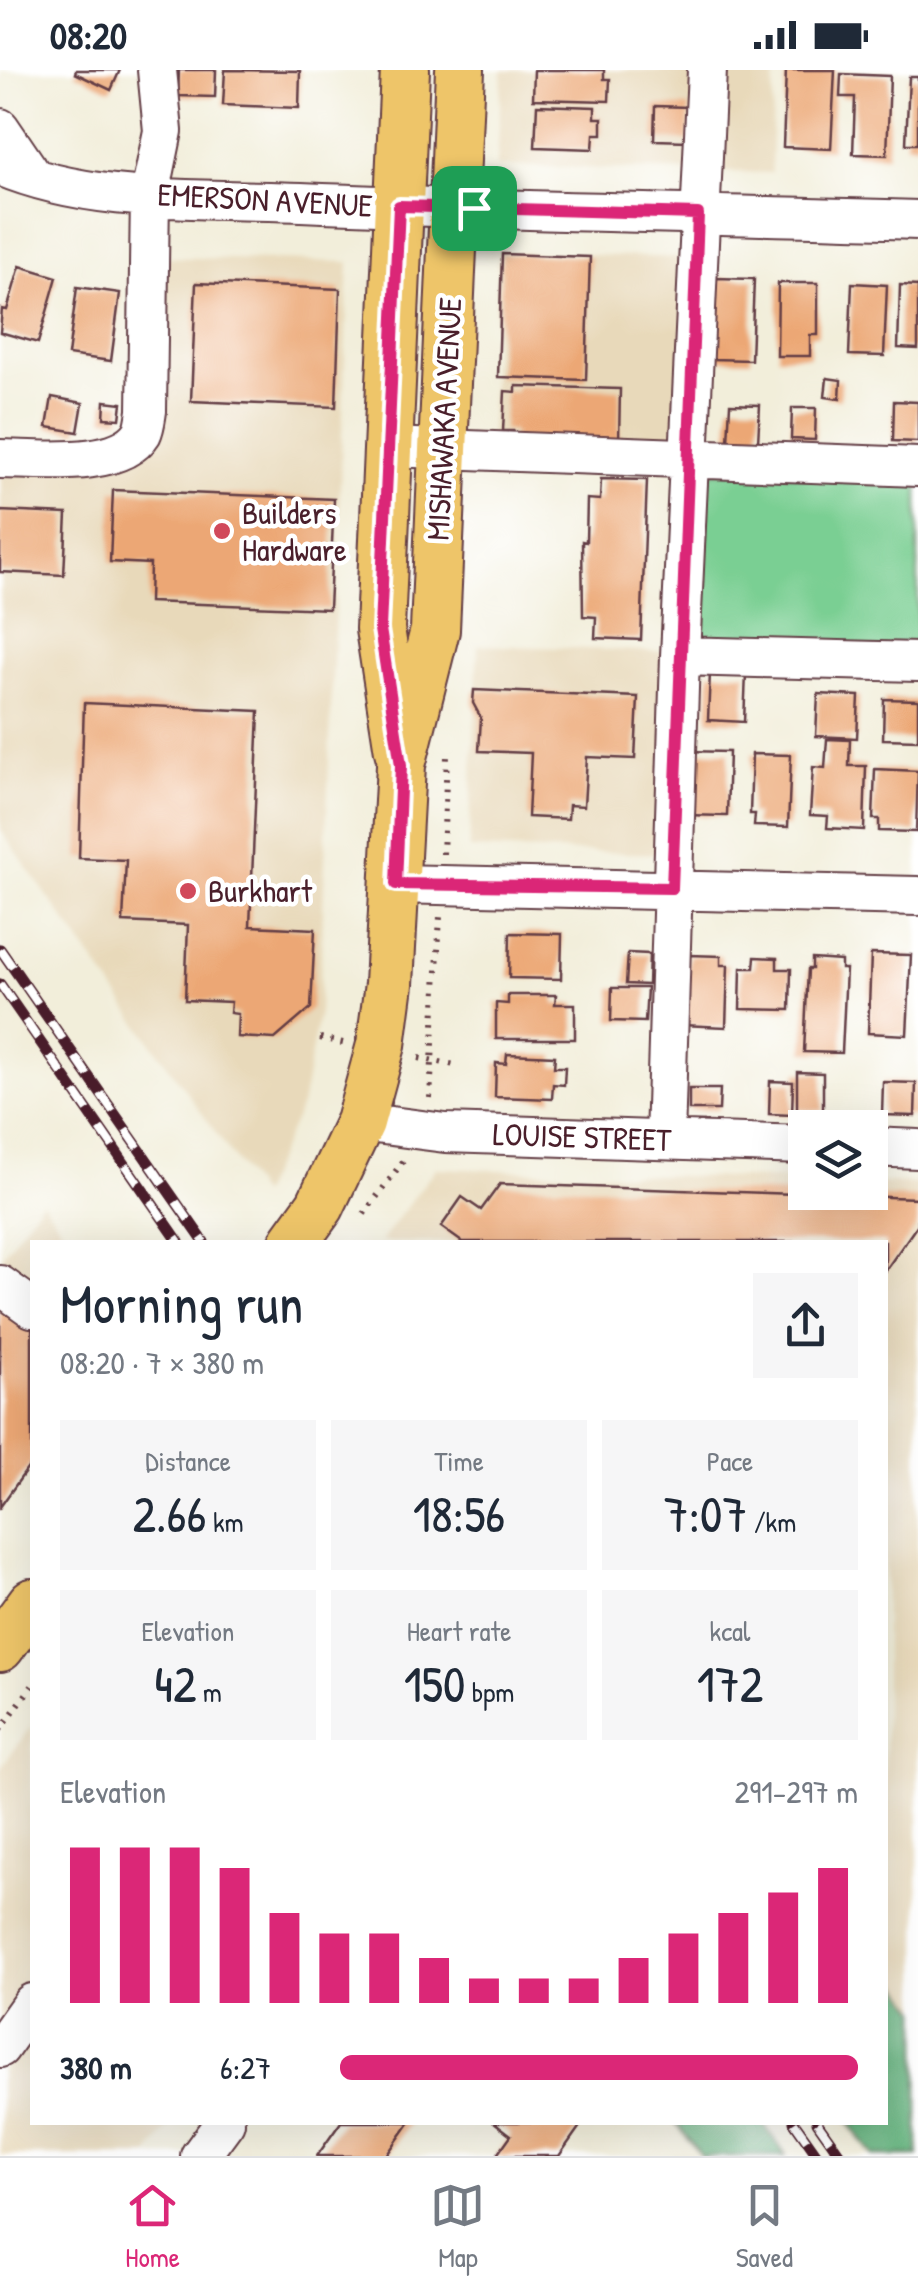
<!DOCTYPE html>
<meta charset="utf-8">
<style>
:root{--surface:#fff;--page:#f6f6f7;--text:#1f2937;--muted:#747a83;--line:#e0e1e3;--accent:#db2777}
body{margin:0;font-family:"Patrick Hand",sans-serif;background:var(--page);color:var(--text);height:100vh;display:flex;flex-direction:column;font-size:38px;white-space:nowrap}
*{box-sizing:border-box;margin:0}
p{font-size:32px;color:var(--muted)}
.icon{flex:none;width:55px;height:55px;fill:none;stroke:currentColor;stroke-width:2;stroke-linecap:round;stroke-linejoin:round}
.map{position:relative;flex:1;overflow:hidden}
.panel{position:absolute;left:30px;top:1170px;width:858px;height:885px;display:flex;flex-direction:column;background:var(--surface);border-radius:0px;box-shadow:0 10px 40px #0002}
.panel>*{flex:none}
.controls{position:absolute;left:788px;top:1040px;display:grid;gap:20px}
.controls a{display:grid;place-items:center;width:100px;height:100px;border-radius:0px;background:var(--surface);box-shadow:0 10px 40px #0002;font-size:50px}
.pin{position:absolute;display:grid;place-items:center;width:85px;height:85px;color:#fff;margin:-42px;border-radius:20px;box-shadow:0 5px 15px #0006}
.round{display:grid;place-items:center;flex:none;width:105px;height:105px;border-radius:0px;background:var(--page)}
.overview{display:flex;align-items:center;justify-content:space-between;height:170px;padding:0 30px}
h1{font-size:55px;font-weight:600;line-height:75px}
.figures{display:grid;grid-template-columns:repeat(3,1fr);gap:15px;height:170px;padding:10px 30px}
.figures div{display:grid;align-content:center;border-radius:0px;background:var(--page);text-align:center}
.figures b{font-size:50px;font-weight:600}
.figures small{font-size:28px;font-weight:400}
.figures p{font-size:28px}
.chart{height:280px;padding:20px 30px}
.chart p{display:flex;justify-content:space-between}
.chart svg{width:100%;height:180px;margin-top:10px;stroke:var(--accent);stroke-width:6}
ul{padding:0 30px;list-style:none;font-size:32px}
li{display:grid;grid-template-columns:160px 120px 1fr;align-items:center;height:75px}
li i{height:25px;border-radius:12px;background:var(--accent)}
.status{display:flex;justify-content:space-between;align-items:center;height:70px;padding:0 50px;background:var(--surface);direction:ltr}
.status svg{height:28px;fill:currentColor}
.tab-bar{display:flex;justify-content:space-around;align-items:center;height:140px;border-top:2px solid var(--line);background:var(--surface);font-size:28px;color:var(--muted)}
.tab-bar a{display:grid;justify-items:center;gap:5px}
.tab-bar .on{color:var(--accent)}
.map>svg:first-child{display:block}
.built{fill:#e8d9ba}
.green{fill:#7acf93;stroke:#62775f;stroke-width:2.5}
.forest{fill:#63b27d;stroke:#566854;stroke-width:2.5}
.building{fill:#eca775}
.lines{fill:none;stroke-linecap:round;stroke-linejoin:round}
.minor-casing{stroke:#633e45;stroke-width:42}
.major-casing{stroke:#633e45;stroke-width:52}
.path{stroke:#633e45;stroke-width:6;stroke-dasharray:2.5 8;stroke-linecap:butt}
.minor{stroke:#fff;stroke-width:38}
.major{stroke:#eec569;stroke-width:48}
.rail-casing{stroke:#4a1f2b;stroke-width:11}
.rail{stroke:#fff;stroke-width:8;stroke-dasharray:22;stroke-linecap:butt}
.route-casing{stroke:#fff;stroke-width:20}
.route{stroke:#db2777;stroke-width:12}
.poi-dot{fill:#d1495b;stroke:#fff;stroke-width:4}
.labels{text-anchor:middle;stroke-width:9;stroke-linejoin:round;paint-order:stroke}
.street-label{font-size:32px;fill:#4a1f2b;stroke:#fff}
.poi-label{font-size:32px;fill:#4a1f2b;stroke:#fff;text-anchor:start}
</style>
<div class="status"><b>08:20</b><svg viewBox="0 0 49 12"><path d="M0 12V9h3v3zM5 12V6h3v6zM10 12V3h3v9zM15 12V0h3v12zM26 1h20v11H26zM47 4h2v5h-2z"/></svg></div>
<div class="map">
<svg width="918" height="2086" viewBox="0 0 918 2086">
<rect width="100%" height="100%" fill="#fff"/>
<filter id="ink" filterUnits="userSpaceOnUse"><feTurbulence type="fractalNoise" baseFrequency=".01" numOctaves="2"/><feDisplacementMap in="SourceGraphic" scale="20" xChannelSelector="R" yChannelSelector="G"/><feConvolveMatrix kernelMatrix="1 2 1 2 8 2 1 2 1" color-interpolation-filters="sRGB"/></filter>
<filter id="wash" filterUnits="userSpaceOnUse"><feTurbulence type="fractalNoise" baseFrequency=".0048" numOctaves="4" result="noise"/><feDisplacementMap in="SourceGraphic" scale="40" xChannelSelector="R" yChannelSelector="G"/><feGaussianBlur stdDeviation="2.25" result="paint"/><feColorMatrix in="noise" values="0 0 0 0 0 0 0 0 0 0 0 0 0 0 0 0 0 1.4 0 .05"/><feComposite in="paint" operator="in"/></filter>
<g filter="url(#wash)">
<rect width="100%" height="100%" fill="#f2eeda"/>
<path class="built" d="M502 0H774L771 103 497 96Z
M498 182 685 188 678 382 490 373Z
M158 187 349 192 319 941 301 1036 260 1125 0 759V398L134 388Z
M478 575 671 582 663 784 469 779Z
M436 1098 805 1110V1122H870V1112L918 1114V1940L885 1895V1172H380Z
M42 1131 71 1172H32V1219L1 1187Z
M32 1655V1911L0 1956V1699Z
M32 1958V2052L172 2053 148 2086H0V2003Z"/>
<path class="green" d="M714 401 918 407V580L710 574 697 560 703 411Z"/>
<path class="forest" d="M885 1895 918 1940V2086H873L849 2053 885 2052Z
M676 2053H763L786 2086H701Z"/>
<g id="blocks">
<path class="building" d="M76 0H120L111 20 75 3Z
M179 0H216L215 27 178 26Z
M225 0 300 1 299 38 223 35Z
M534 0H604V9H610L609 31 533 29Z
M786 0H835L831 79 783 77Z
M841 4 890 6 887 85 853 84 855 27H840Z
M909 7H918V74H906Z
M537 35 595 37V48H602V64H594L593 79 535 77Z
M655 36 689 37 688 71 654 70Z
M502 184 590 187 586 310 498 307Z
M20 196 57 207 38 273 0 262 2 239 7 240Z
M714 208 754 209 751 290 712 289Z
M196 213 340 219 336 337 191 331Z
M778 213H818V265H810V286H777Z
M852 213 887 215 884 286 849 285Z
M900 215 918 216V279L898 278Z
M77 217 120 223 111 291 68 285Z
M827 308 841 310 840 329 825 327Z
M516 316 620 319 619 372 513 369V361H503L505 321 516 322Z
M52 327 83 333 78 362 47 357Z
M105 331 122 333 120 349 104 348Z
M894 331 918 332V372L893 371Z
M730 334 760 335 758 373 728 372Z
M792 338H816L815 370 791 369Z
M601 409 647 410 641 570 595 568 596 547 583 546 582 471 586 472 587 429 600 430Z
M113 420 334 429 329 539 149 532 150 494 110 492Z
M0 441 67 444 64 505 0 502Z
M710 602 746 603 744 652 708 650Z
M474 620 638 627 635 689 587 687 584 736 569 735 568 749 528 747 531 683 479 681 481 648 473 633Z
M818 624 859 626 857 668 816 666Z
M884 629 918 630V670L883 669Z
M84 633 259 641 250 856 315 859 311 938 275 969 237 967 238 944 230 943 231 932 185 930 188 855 123 852 126 790 79 788Z
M827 669 850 670 849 696H866L864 760 827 758 828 746 810 745 813 697 825 698Z
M686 681 729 682 727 746 684 745Z
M752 684 791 685 788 757 754 756 755 744H750Z
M875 699 918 701 916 762 879 761V749H873Z
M510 863 562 864 561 909 509 908Z
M628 883 649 884 648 915 626 914Z
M871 884 911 885 907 965 868 963Z
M689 885 721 886V895H728L726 957 682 955Z
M755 887 777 888V899H791L790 940 740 939 741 898H754Z
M812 889 841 891V899H846L842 983 804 982 808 899H812Z
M612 918H647L645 952 611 951Z
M508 925H556L555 934H575V969H496V933L508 934Z
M507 984 555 986 554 997H565L564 1015 553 1014 552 1029 495 1027 496 993 506 994Z
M797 1002 823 1003V1041L797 1040Z
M770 1011 793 1012 792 1045 769 1044Z
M883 1012 916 1013 915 1046 882 1045Z
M689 1019H720L719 1040H689Z
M500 1114 918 1128V1154L885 1201V1172H462L441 1157 462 1127 481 1140Z
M0 1227 32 1247V1392L0 1437Z
M341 2052H410L386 2086H317Z
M494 2052H583L559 2086H496L511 2065Z"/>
</g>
</g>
<g filter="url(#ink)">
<use href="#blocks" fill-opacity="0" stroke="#633e45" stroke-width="2.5"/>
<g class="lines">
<defs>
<path id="minor" d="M0 58 34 108
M0 96C92 135 203 128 301 132 507 141 712 144 918 150
M388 377 918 397
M0 389C36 389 119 400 142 363 145 357 146 347 147 341L150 125 163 61 157 0
M680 586 918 592
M396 814 918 826
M360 1052 445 1063 805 1075
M665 1069 680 586 707 0
M870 1077 918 1079
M0 1215 32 1238
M0 1978 32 1933
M200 2086 225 2052"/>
<path id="major" d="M399 681 380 559 405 0
M294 1172 320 1136 360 1052 381 975 389 914 401 695 435 560 460 0
M0 1577 32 1533"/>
</defs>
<use href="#minor" class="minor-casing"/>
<use href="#major" class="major-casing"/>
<path class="path" d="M443 784 447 686
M320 968 343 973
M419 988 455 995
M430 1028 440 846
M364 1144 404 1090
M0 1660 32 1616"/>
<use href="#minor" class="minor"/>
<use href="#major" class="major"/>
<defs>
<path id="rail" d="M0 879 204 1172
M0 914 179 1172
M794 2052 818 2086
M817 2052 841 2086"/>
</defs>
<use href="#rail" class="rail-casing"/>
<use href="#rail" class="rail"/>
</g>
</g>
<g class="lines" filter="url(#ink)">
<defs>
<path id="route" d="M399 136 698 144 672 818 396 814 401 695 380 559Z"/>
</defs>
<use href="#route" class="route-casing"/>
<use href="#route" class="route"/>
</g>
<g class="poi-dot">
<circle cx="222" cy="461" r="10"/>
<circle cx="188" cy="821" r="10"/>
</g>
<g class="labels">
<g class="street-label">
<text transform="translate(265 130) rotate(3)" y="11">EMERSON AVENUE</text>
<text transform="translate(444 349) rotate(-87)" y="11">MISHAWAKA AVENUE</text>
<text transform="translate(582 1067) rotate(2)" y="11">LOUISE STREET</text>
</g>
<g class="poi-label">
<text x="242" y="454">Builders<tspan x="242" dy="37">Hardware</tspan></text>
<text x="208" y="832">Burkhart</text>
</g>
</g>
</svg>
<div class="controls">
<a><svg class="icon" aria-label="layers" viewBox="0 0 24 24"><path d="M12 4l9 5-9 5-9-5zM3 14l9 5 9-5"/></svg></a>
</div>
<div class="pin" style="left:474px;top:138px;background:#1e9e55"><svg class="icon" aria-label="arrive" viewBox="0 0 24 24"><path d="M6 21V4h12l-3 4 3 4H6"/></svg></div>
<section class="panel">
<div class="overview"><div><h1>Morning run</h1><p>08:20 · 7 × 380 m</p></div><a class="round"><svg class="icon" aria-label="share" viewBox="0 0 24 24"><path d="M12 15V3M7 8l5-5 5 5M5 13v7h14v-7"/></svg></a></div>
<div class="figures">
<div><p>Distance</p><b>2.66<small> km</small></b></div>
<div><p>Time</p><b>18:56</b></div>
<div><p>Pace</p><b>7:07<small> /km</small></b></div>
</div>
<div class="figures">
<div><p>Elevation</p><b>42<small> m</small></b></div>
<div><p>Heart rate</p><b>150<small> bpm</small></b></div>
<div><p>kcal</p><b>172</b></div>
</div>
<div class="chart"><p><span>Elevation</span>291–297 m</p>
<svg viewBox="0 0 160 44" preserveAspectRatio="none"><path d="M5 44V6M15 44V6M25 44V6M35 44V11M45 44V22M55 44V27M65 44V27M75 44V33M85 44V38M95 44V38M105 44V38M115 44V33M125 44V27M135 44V22M145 44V17M155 44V11"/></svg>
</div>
<ul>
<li><b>380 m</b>6:27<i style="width:100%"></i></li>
</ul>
</section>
</div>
<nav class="tab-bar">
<a class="on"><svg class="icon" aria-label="home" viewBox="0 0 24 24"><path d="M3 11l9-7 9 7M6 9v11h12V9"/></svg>Home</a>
<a><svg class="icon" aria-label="map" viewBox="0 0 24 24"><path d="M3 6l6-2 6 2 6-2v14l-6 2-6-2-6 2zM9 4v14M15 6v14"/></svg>Map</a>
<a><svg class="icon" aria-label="saved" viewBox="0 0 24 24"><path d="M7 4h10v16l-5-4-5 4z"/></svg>Saved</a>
</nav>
